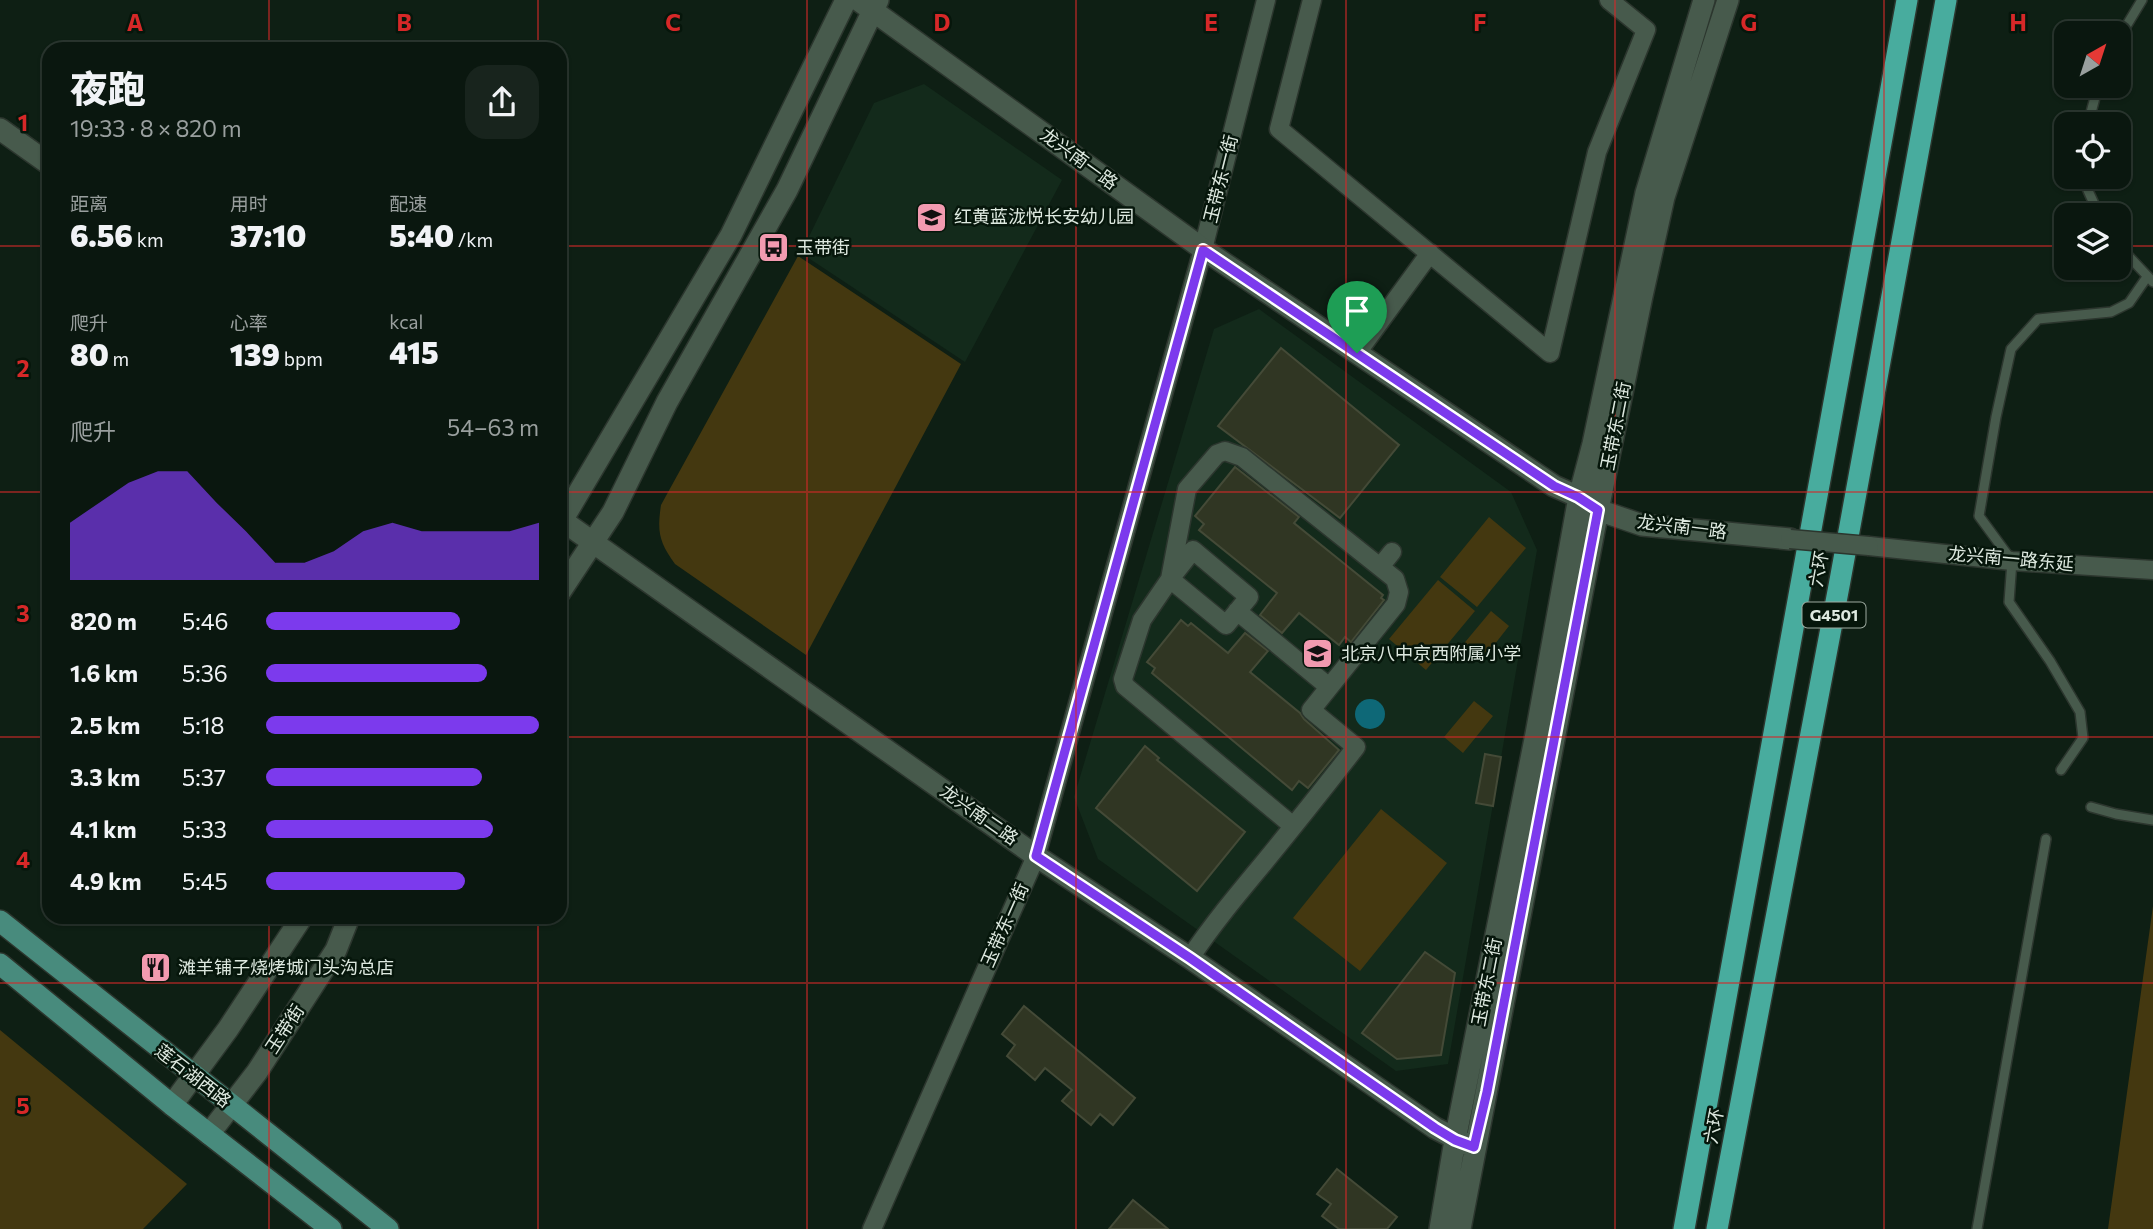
<!DOCTYPE html>
<html lang="zh">
<meta charset="utf-8">
<style>
:root{--surface:#0a170f;--page:#18241d;--text:#f1f3f6;--muted:#999f9e;--line:#2a362f;--accent:#7c3aed}
body{margin:0;font-family:Commissioner,"Noto Sans SC",sans-serif;background:var(--page);color:var(--text);height:100vh;display:flex;flex-direction:column;font-size:26px;white-space:nowrap}
*{box-sizing:border-box;margin:0}
p{font-size:23px;color:var(--muted)}
.icon{flex:none;width:38px;height:38px;fill:none;stroke:currentColor;stroke-width:2;stroke-linecap:round;stroke-linejoin:round}
.map{position:relative;flex:1;overflow:hidden}
.sheet{position:absolute;left:42px;top:42px;width:525px;height:882px;display:flex;flex-direction:column;background:var(--surface);border-radius:21px;box-shadow:0 2px 5px #0004,0 0 0 2px var(--line)}
.sheet>*{flex:none}
.needle{width:46px;rotate:39deg}
.fabs{position:absolute;left:2054px;top:21px;display:grid;gap:14px}
.fabs a{display:grid;place-items:center;width:77px;height:77px;border-radius:14px;background:var(--surface);box-shadow:0 2px 5px #0004,0 0 0 2px var(--line);font-size:35px}
.pin{position:absolute;display:grid;place-items:center;width:60px;height:60px;color:#fff;margin:-72px -30px;border-radius:50% 50% 50% 0;rotate:-45deg;box-shadow:0 0 7px #0007}
.pin .icon{rotate:45deg}
.round{display:grid;place-items:center;flex:none;width:74px;height:74px;border-radius:21px;background:var(--page)}
.overview{display:flex;align-items:center;justify-content:space-between;height:119px;padding:0 28px}
h1{font-size:38px;font-weight:800;line-height:52px}
.stats{display:grid;grid-template-columns:repeat(3,1fr);gap:10px;height:119px;padding:7px 28px}
.stats div{display:grid;align-content:center}
.stats b{font-size:30px;font-weight:800}
.stats small{font-size:19px;font-weight:400}
.stats p{font-size:19px}
.chart{height:196px;padding:14px 28px}
.chart p{display:flex;justify-content:space-between}
.chart svg{width:100%;height:126px;margin-top:7px;fill:var(--accent);opacity:.7}
ul{padding:0 28px;list-style:none;font-size:23px}
li{display:grid;grid-template-columns:112px 84px 1fr;align-items:center;height:52px}
li i{height:18px;border-radius:9px;background:var(--accent)}
.map>svg:first-child{display:block}
.built{fill:#132a1b}
.green{fill:#443810}
.water{fill:#0e6877}
.building{fill:#303623;stroke:#444a37;stroke-width:2}
.lines{fill:none;stroke-linecap:round;stroke-linejoin:round}
.lane-casing{stroke:#2c362e;stroke-width:12}
.street-casing{stroke:#2c362e;stroke-width:21}
.secondary-casing{stroke:#2c362e;stroke-width:24}
.primary-casing{stroke:#2c362e;stroke-width:24}
.highway-casing{stroke:#2c362e;stroke-width:24}
.lane{stroke:#475a4c;stroke-width:9}
.street{stroke:#475a4c;stroke-width:18}
.secondary{stroke:#475a4c;stroke-width:21}
.primary{stroke:#488b7d;stroke-width:21}
.highway{stroke:#48ac9e;stroke-width:21}
.street-bridge-casing{stroke:#2c362e;stroke-width:21;stroke-linecap:butt}
.street-bridge{stroke:#475a4c;stroke-width:18}
.route-casing{stroke:#fff;stroke-width:14}
.route{stroke:#7c3aed;stroke-width:9}
.grid{fill:none;stroke:#d62828;stroke-width:2;stroke-opacity:0.55}
.labels{text-anchor:middle;stroke-width:5;stroke-linejoin:round;paint-order:stroke}
.shield{fill:#06160b;stroke:#9daaa0;stroke-width:2}
.shield-label{font-size:16px;font-weight:bold;fill:#dee9e0}
.street-label{font-size:18px;fill:#dee9e0;stroke:#06160b}
.poi-label{font-size:18px;fill:#dee9e0;stroke:#06160b;text-anchor:start}
.grid-label{font-size:23px;text-anchor:middle;font-weight:bold;fill:#d62828;stroke:#06160b;stroke-width:5;stroke-linejoin:round;paint-order:stroke}
</style>
<div class="map">
<svg width="2153" height="1229" viewBox="0 0 2153 1229">
<rect width="100%" height="100%" fill="#0e1f14"/>
<path class="built" d="M924 84 1062 180 965 362 801 253 874 103Z
M1259 309 1511 492 1537 550 1448 1064 1396 1071 1098 859 1074 797 1214 329Z"/>
<path class="green" d="M798 256 961 364 806 655 675 564C659 542 657 532 661 505Z
M1489 517 1526 548 1477 607 1440 577Z
M1438 580 1475 611 1426 670 1389 639Z
M1491 611 1509 626 1480 663 1461 647Z
M1474 701 1493 716 1463 753 1444 737Z
M1381 809 1447 863 1360 971 1293 918Z
M2153 906V1229H2108Z
M0 1030 187 1184 143 1229H0Z"/>
<path class="water" d="M1355 714a15 15 0 1 1 30 0a15 15 0 1 1-30 0Z"/>
<path class="building" d="M1281 348 1399 445 1340 518 1218 426Z
M1235 467 1299 517 1294 523 1383 595 1381 598 1384 600 1351 642 1345 637 1339 645 1299 613 1282 633 1260 615 1277 593 1199 530 1204 524 1195 516Z
M1181 620 1188 626 1191 623 1228 653 1245 633 1268 651 1250 672 1300 713 1304 719 1339 750 1308 788 1299 781 1292 790 1152 673 1155 668 1147 662Z
M1145 746 1159 758 1157 760 1245 832 1197 891 1096 808Z
M1485 754 1501 757 1493 806 1476 803Z
M1425 952 1455 973 1441 1055 1397 1059 1362 1033Z
M1024 1006 1135 1098 1113 1125 1100 1114 1091 1125 1062 1101 1072 1090 1045 1068 1035 1080 1007 1056 1015 1045 1002 1034Z
M1337 1169 1397 1217 1387 1229H1339L1322 1216 1331 1204 1317 1194Z
M1133 1200 1168 1229H1109Z"/>
<g class="lines">
<defs>
<path id="lane" d="M2119 38 2142 0
M2088 124 2098 86
M2085 177 2086 186 2099 215
M2119 246 2153 282
M2061 770 2083 738 2080 712 2050 661 2009 602 2012 561 1979 516 1996 417 2011 349 2038 319 2111 312 2129 303 2147 277
M2091 807 2116 814 2153 820
M1977 1229 2046 839"/>
<path id="street" d="M1312 0 1279 129 1550 353 1597 152 1646 30 1609 0
M1357 353 1430 253
M1869 546 2012 561 2153 570
M1380 567 1392 552
M1237 611 1329 687
M1190 958C1212 925 1237 895 1262 865 1294 826 1325 787 1356 747L1311 710 1396 604 1399 592 1395 579 1242 457 1225 451 1217 454 1187 489 1170 579 1226 625 1249 597 1193 550 1170 579 1142 620 1123 679 1125 686 1293 826
M872 1229 1036 856 1203 249 1266 0"/>
<path id="secondary" d="M858 0 1203 249 1554 486 1579 497 1598 510 1642 525 1790 539
M0 129 49 164
M560 519 1036 856 1190 958 1435 1128 1466 1144
M560 524 731 235 846 0
M560 592 613 512 667 402 787 190 878 0
M172 1105 228 1029 302 917
M209 1134 257 1072 336 950 349 917
M1440 1229 1455 1140 1536 734 1579 497 1593 444 1646 193 1704 0
M1460 1229 1598 510 1642 296 1664 197 1728 0"/>
<path id="primary" d="M0 921 388 1229
M0 964 172 1105 331 1229"/>
<path id="highway" d="M1684 1229 1907 0
M1717 1229 1839 586 1946 0"/>
</defs>
<use href="#lane" class="lane-casing"/>
<use href="#street" class="street-casing"/>
<use href="#secondary" class="secondary-casing"/>
<use href="#primary" class="primary-casing"/>
<use href="#highway" class="highway-casing"/>
<use href="#lane" class="lane"/>
<use href="#street" class="street"/>
<use href="#secondary" class="secondary"/>
<use href="#primary" class="primary"/>
<use href="#highway" class="highway"/>
<defs>
<path id="street-bridge" d="M1790 539 1869 546"/>
</defs>
<use href="#street-bridge" class="street-bridge-casing"/>
<use href="#street-bridge" class="street-bridge"/>
</g>
<g class="lines">
<defs>
<path id="route" d="M1203 250 1554 486 1578 497 1598 510 1487 1092 1474 1147 1455 1140 1435 1128 1190 958 1036 856Z"/>
</defs>
<use href="#route" class="route-casing"/>
<use href="#route" class="route"/>
</g>
<path class="grid" d="M269 0V49M538 0V49M807 0V1229M1076 0V1229M1346 0V1229M1615 0V1229M1884 0V1229M0 246H49M560 246H2067M2119 246H2153M0 492H49M560 492H2153M0 737H49M560 737H2153M269 917V1229M538 917V1229M0 983H2153"/>
<defs>
<symbol id="school-square" viewBox="-11 -11 22 22"><rect x="-9" y="-9" width="18" height="18" rx="4" fill="#f29ab0" stroke="#06160b"/><path d="M0-5L7-2L0 1L-7-2ZM-4 1L0 2.5L4 1V4Q0 6-4 4Z" fill="#111"/></symbol>
<symbol id="bus-square" viewBox="-11 -11 22 22"><rect x="-9" y="-9" width="18" height="18" rx="4" fill="#f29ab0" stroke="#06160b"/><path d="M-5-6H5V4H4V6H2V4H-2V6H-4V4H-5ZM-3.5-4V0h7V-4ZM-3.5 1.2v1.5H-2V1.2ZM2 1.2v1.5H3.5V1.2Z" fill="#111"/></symbol>
<symbol id="restaurant-square" viewBox="-11 -11 22 22"><rect x="-9" y="-9" width="18" height="18" rx="4" fill="#f29ab0" stroke="#06160b"/><path d="M-5-6h1v4h1v-4h1v4h1v-4h1v5L-1.5 .5V6h-2V.5L-5-1ZM5-6V6H3V1.5H1.5Q1.5-4 5-6Z" fill="#111"/></symbol>
</defs>
<g fill-rule="evenodd">
<use href="#school-square" x="914" y="200" width="35" height="35"/>
<use href="#bus-square" x="756" y="230" width="35" height="35"/>
<use href="#school-square" x="1300" y="636" width="35" height="35"/>
<use href="#restaurant-square" x="138" y="950" width="35" height="35"/>
</g>
<g class="labels">
<rect class="shield" x="1802.5" y="602.5" width="63" height="25" rx="5"/>
<g class="shield-label">
<text x="1834" y="621">G4501</text>
</g>
<g class="street-label">
<text transform="translate(1079 159) rotate(36)" y="6">龙兴南一路</text>
<text transform="translate(1221 179) rotate(-76)" y="6">玉带东一街</text>
<text transform="translate(1616 426) rotate(-79)" y="6">玉带东二街</text>
<text transform="translate(1682 527) rotate(7)" y="6">龙兴南一路</text>
<text transform="translate(2011 559) rotate(5)" y="6">龙兴南一路东延</text>
<text transform="translate(1819 569) rotate(-80)" y="6">六环</text>
<text transform="translate(979 815) rotate(35)" y="6">龙兴南二路</text>
<text transform="translate(1005 925) rotate(-66)" y="6">玉带东一街</text>
<text transform="translate(1487 982) rotate(-79)" y="6">玉带东二街</text>
<text transform="translate(285 1029) rotate(-57)" y="6">玉带街</text>
<text transform="translate(193 1076) rotate(38)" y="6">莲石湖西路</text>
<text transform="translate(1714 1126) rotate(-79)" y="6">六环</text>
</g>
<g class="poi-label">
<text x="954" y="223">红黄蓝泷悦长安幼儿园</text>
<text x="796" y="254">玉带街</text>
<text x="1341" y="660">北京八中京西附属小学</text>
<text x="178" y="974">滩羊铺子烧烤城门头沟总店</text>
</g>
</g>
<g class="grid-label">
<text x="135" y="31">A</text>
<text x="404" y="31">B</text>
<text x="673" y="31">C</text>
<text x="942" y="31">D</text>
<text x="1211" y="31">E</text>
<text x="1480" y="31">F</text>
<text x="1749" y="31">G</text>
<text x="2018" y="31">H</text>
<text x="23" y="131">1</text>
<text x="23" y="377">2</text>
<text x="23" y="622">3</text>
<text x="23" y="868">4</text>
<text x="23" y="1114">5</text>
</g>
</svg>
<div class="fabs">
<a><svg class="needle" viewBox="-14 -14 28 28"><path d="M0-13l5 13h-10z" fill="#e53935"/><path d="M0 13l5-13h-10z" fill="#999f9e"/></svg></a>
<a><svg class="icon" aria-label="locate" viewBox="0 0 24 24"><circle cx="12" cy="12" r="6"/><path d="M12 2v4M12 18v4M2 12h4M18 12h4"/></svg></a>
<a><svg class="icon" aria-label="layers" viewBox="0 0 24 24"><path d="M12 4l9 5-9 5-9-5zM3 14l9 5 9-5"/></svg></a>
</div>
<div class="pin" style="left:1357px;top:353px;background:#1e9e55"><svg class="icon" aria-label="arrive" viewBox="0 0 24 24"><path d="M6 21V4h12l-3 4 3 4H6"/></svg></div>
<section class="sheet">
<div class="overview"><div><h1>夜跑</h1><p>19:33 · 8 × 820 m</p></div><a class="round"><svg class="icon" aria-label="share" viewBox="0 0 24 24"><path d="M12 15V3M7 8l5-5 5 5M5 13v7h14v-7"/></svg></a></div>
<div class="stats">
<div><p>距离</p><b>6.56<small> km</small></b></div>
<div><p>用时</p><b>37:10</b></div>
<div><p>配速</p><b>5:40<small> /km</small></b></div>
</div>
<div class="stats">
<div><p>爬升</p><b>80<small> m</small></b></div>
<div><p>心率</p><b>139<small> bpm</small></b></div>
<div><p>kcal</p><b>415</b></div>
</div>
<div class="chart"><p><span>爬升</span>54–63 m</p>
<svg viewBox="0 0 160 44" preserveAspectRatio="none"><path d="M0 44V24L10 17L20 10L30 6L40 6L50 17L60 27L70 38L80 38L90 34L100 27L110 24L120 27L130 27L140 27L150 27L160 24V44z"/></svg>
</div>
<ul>
<li><b>820 m</b>5:46<i style="width:71%"></i></li>
<li><b>1.6 km</b>5:36<i style="width:81%"></i></li>
<li><b>2.5 km</b>5:18<i style="width:100%"></i></li>
<li><b>3.3 km</b>5:37<i style="width:79%"></i></li>
<li><b>4.1 km</b>5:33<i style="width:83%"></i></li>
<li><b>4.9 km</b>5:45<i style="width:73%"></i></li>
</ul>
</section>
</div>
